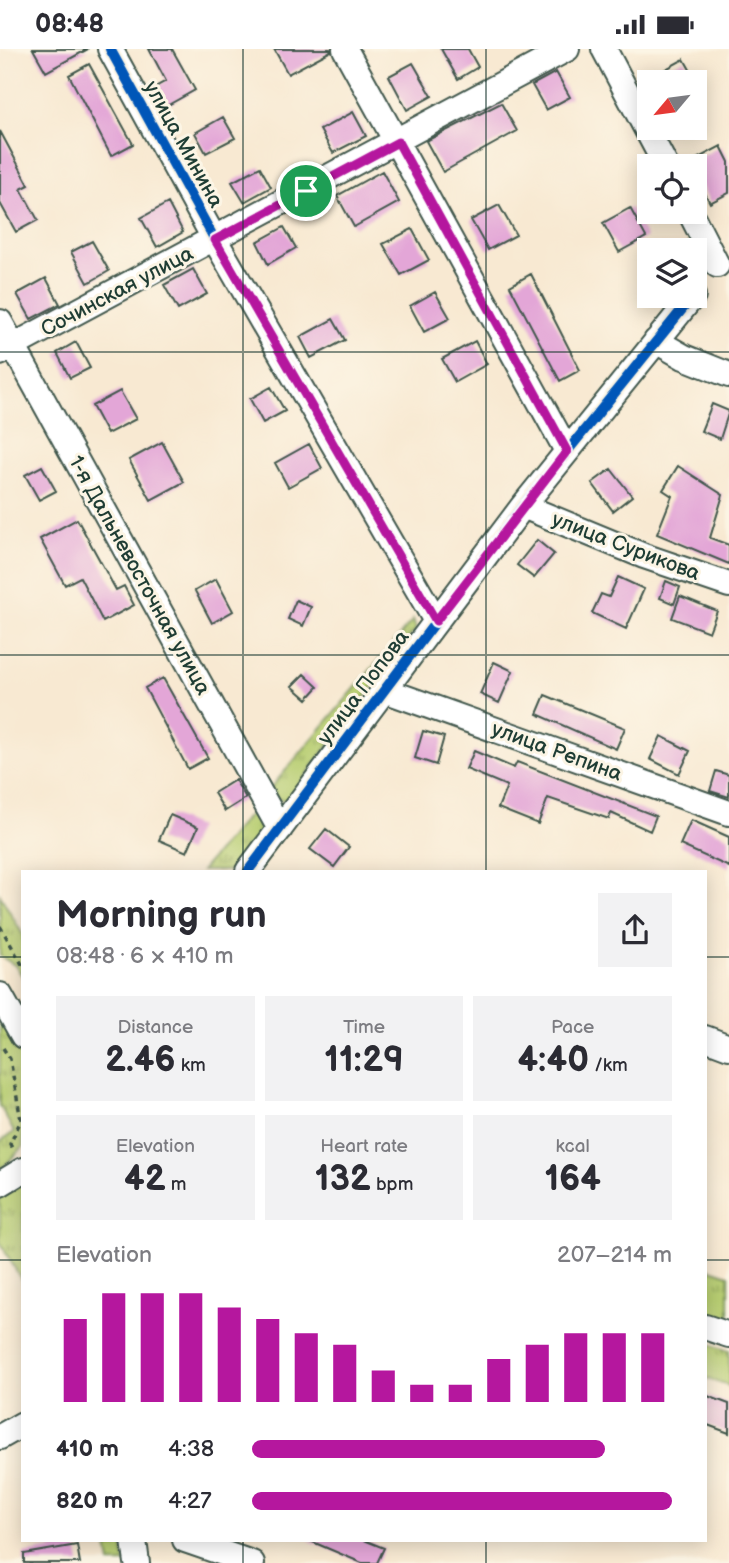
<!DOCTYPE html>
<meta charset="utf-8">
<style>
:root{--surface:#fff;--page:#f2f2f3;--text:#2b2b33;--muted:#7c7c81;--accent:#b5179e}
body{margin:0;font-family:"Balsamiq Sans",sans-serif;background:var(--page);color:var(--text);height:100vh;display:flex;flex-direction:column;font-size:26px;white-space:nowrap}
*{box-sizing:border-box;margin:0}
p{font-size:23px;color:var(--muted)}
.icon{flex:none;width:38px;height:38px;fill:none;stroke:currentColor;stroke-width:2;stroke-linecap:round;stroke-linejoin:round}
.map{position:relative;flex:1;overflow:hidden}
.side{position:absolute;left:21px;top:821px;width:686px;height:672px;display:flex;flex-direction:column;background:var(--surface);border-radius:0px;box-shadow:0 4px 18px #0003}
.side>*{flex:none}
.needle{width:46px;rotate:241deg}
.buttons{position:absolute;left:637px;top:21px;display:grid;gap:14px}
.buttons a{display:grid;place-items:center;width:70px;height:70px;border-radius:0px;background:var(--surface);box-shadow:0 4px 18px #0003;font-size:35px}
.pin{position:absolute;display:grid;place-items:center;width:60px;height:60px;color:#fff;margin:-30px;border:4px solid #fff;border-radius:50%;box-shadow:0 2px 7px #0007}
.round{display:grid;place-items:center;flex:none;width:74px;height:74px;border-radius:0px;background:var(--page)}
.head{display:flex;align-items:center;justify-content:space-between;height:119px;padding:0 35px}
h1{font-size:38px;font-weight:700;line-height:52px}
.stats{display:grid;grid-template-columns:repeat(3,1fr);gap:10px;height:119px;padding:7px 35px}
.stats div{display:grid;align-content:center;border-radius:0px;background:var(--page);text-align:center}
.stats b{font-size:35px;font-weight:700}
.stats small{font-size:19px;font-weight:400}
.stats p{font-size:19px}
.chart{height:196px;padding:14px 35px}
.chart p{display:flex;justify-content:space-between}
.chart svg{width:100%;height:126px;margin-top:7px;stroke:var(--accent);stroke-width:6}
ul{padding:0 35px;list-style:none;font-size:23px}
li{display:grid;grid-template-columns:112px 84px 1fr;align-items:center;height:52px}
li i{height:18px;border-radius:9px;background:var(--accent)}
.status{display:flex;justify-content:space-between;align-items:center;height:49px;padding:0 35px;background:var(--surface);direction:ltr}
.status svg{height:19px;fill:currentColor}
.map>svg:first-child{display:block}
.grass{fill:url(#grass-tufts);stroke:#6c8653;stroke-width:2}
.building{fill:#e3a6d7}
.lines{fill:none;stroke-linecap:round;stroke-linejoin:round}
.minor-casing{stroke:#40574c;stroke-width:28}
.path{stroke:#40574c;stroke-width:3.5;stroke-dasharray:5 5;stroke-linecap:butt}
.minor{stroke:#fff;stroke-width:24}
.cycleway-casing{stroke:#fcf5e5;stroke-width:15}
.cycleway{stroke:#0057b8;stroke-width:10}
.route-casing{stroke:#fff;stroke-width:14}
.route{stroke:#b5179e;stroke-width:9}
.grid{fill:none;stroke:#1f3d34;stroke-width:2;stroke-opacity:0.55}
.labels{text-anchor:middle;stroke-width:6;stroke-linejoin:round;paint-order:stroke}
.street-label{font-size:21px;fill:#1f3d34;stroke:#fcf5e5}
</style>
<div class="status"><b>08:48</b><svg viewBox="0 0 49 12"><path d="M0 12V9h3v3zM5 12V6h3v6zM10 12V3h3v9zM15 12V0h3v12zM26 1h20v11H26zM47 4h2v5h-2z"/></svg></div>
<div class="map">
<svg width="729" height="1514" viewBox="0 0 729 1514">
<defs>
<pattern id="grass-tufts" width="24" height="20" patternUnits="userSpaceOnUse" patternTransform="scale(1.75)"><rect width="24" height="20" fill="#b8ce72"/><path d="M3 7l-1-3M5 7V3M7 7l1-3M15 17l-1-3M17 17v-4M19 17l1-3" fill="none" stroke="#95a85e"/></pattern>
</defs>
<rect width="100%" height="100%" fill="#fcf5e5"/>
<filter id="ink" filterUnits="userSpaceOnUse"><feTurbulence type="fractalNoise" baseFrequency=".0143" numOctaves="2"/><feDisplacementMap in="SourceGraphic" scale="14" xChannelSelector="R" yChannelSelector="G"/><feConvolveMatrix kernelMatrix="1 2 1 2 8 2 1 2 1" color-interpolation-filters="sRGB"/></filter>
<filter id="wash" filterUnits="userSpaceOnUse"><feTurbulence type="fractalNoise" baseFrequency=".00686" numOctaves="4" result="noise"/><feDisplacementMap in="SourceGraphic" scale="28" xChannelSelector="R" yChannelSelector="G"/><feGaussianBlur stdDeviation="1.57" result="paint"/><feColorMatrix in="noise" values="0 0 0 0 0 0 0 0 0 0 0 0 0 0 0 0 0 1.4 0 .05"/><feComposite in="paint" operator="in"/></filter>
<g filter="url(#wash)">
<rect width="100%" height="100%" fill="#f8e9d2"/>
<path class="grass" d="M413 571 416 580 287 752 277 750 269 741Z
M253 761 265 779 263 789 235 822H201Z
M0 846 23 886V928L16 917 0 907Z
M0 968 23 1009V1098L0 1121V1093L14 1083 0 1057Z
M23 1135V1234L0 1193V1148Z
M705 1218 729 1226V1270L705 1262Z
M705 1294 729 1302V1337L705 1329Z
M106 1491H122L125 1514H110Z"/>
<g id="blocks">
<path class="building" d="M33 0H88L46 23Z
M149 0H172L195 41 161 60 150 41 166 32Z
M274 0H330L331 2 288 25Z
M441 0H468L478 18 458 30Z
M684 10 697 33H642Z
M413 14 432 47 407 61 389 27Z
M89 15 133 95 111 107 69 26Z
M556 23 570 48 546 61 532 36Z
M501 54 517 82 443 123 426 92Z
M353 63 366 87 333 104 320 81Z
M223 68 235 89 206 104 195 84Z
M0 82 29 136 21 140 38 171 16 183 0 154Z
M721 97 729 113V144L710 154 695 125V117L689 114Z
M260 118 271 138 244 153 232 133Z
M382 122 399 153 354 178 337 147Z
M168 154 183 183 157 198 141 169Z
M499 156 516 186 488 201 471 171Z
M630 159 646 188 619 203 603 174Z
M284 178 296 199 268 215 257 193Z
M412 180 429 211 401 226 383 195Z
M92 192 109 222 88 234 71 203Z
M193 220 207 245 178 261 164 236Z
M531 225 580 321 560 332 510 237Z
M46 229 60 255 31 270 17 245Z
M435 243 450 269 424 283 410 257Z
M333 270 345 291 311 309 300 288Z
M475 292 487 315 455 333 442 310Z
M76 293 90 319 70 329 57 304Z
M271 338 285 362 263 374 250 350Z
M120 342 136 370 107 385 92 357Z
M712 355 729 362 720 390 701 382Z
M162 393 184 433 151 451 129 411Z
M309 395 322 419 288 438 275 414Z
M42 417 56 442 39 451 25 426Z
M678 417 723 446 710 489 729 496V515L657 485 672 447 663 441Z
M611 420 632 447 613 462 592 434Z
M77 470 116 541 124 537 134 556 103 573 80 528 65 536 40 490Z
M537 491 554 505 534 529 517 516Z
M618 528 644 540 626 580 592 564 601 545 609 548Z
M216 530 233 562 212 574 195 542Z
M666 532 680 538 674 555 660 549Z
M680 547 717 562 709 583 672 569Z
M296 551 311 558 303 577 288 570Z
M494 613 513 622 499 654 480 645Z
M304 625 318 638 307 650 292 637Z
M163 629 208 709 188 720 145 639Z
M545 646 625 679 616 700 537 665Z
M423 682 444 688 436 716 415 709Z
M661 687 690 702 679 725 650 710Z
M474 702 514 719 517 713 656 767 650 782 611 764 609 770 548 749 538 775 498 759 507 737 466 720Z
M716 722 729 726V748L710 742Z
M235 731 246 749 225 762 214 744Z
M170 766 198 778 187 803 159 791Z
M691 771 729 788V818L680 796Z
M326 780 349 798 334 818 310 800Z
M705 1346 729 1355V1384L705 1375Z
M308 1491H364L384 1499 377 1514H362Z
M77 1496 80 1514H24V1505Z"/>
</g>
</g>
<g filter="url(#ink)">
<use href="#blocks" fill-opacity="0" stroke="#40574c" stroke-width="2"/>
<g class="lines">
<defs>
<path id="minor" d="M110 0 215 191 436 572
M345 0 567 402
M604 0 666 117
M690 163 717 216
M0 273 280 780
M656 292 684 308 729 326
M0 304 567 0
M523 457 644 507 729 536
M384 641 729 764
M248 822 523 457 693 247
M0 946 23 987
M705 989 729 998
M0 1135 23 1121
M705 1278 729 1286
M0 1388 23 1375
M134 1491 137 1514
M185 1491 252 1514"/>
</defs>
<use href="#minor" class="minor-casing"/>
<path class="path" d="M0 877 23 917
M3 999 10 1010 21 1071 10 1095 13 1101"/>
<use href="#minor" class="minor"/>
<defs>
<path id="cycleway" d="M110 0 215 191 436 572
M248 822 523 457 693 247"/>
</defs>
<use href="#cycleway" class="cycleway-casing"/>
<use href="#cycleway" class="cycleway"/>
</g>
</g>
<g class="lines" filter="url(#ink)">
<defs>
<path id="route" d="M398 93 567 402 436 572 215 191Z"/>
</defs>
<use href="#route" class="route-casing"/>
<use href="#route" class="route"/>
</g>
<path class="grid" d="M243 0V822M486 0V822M0 303H729M0 606H729M0 908H23M705 908H729M0 1211H23M705 1211H729M243 1491V1514M486 1491V1514"/>
<g class="labels">
<g class="street-label">
<text transform="translate(184 95) rotate(61)" y="7">улица Минина</text>
<text transform="translate(117 242) rotate(-28)" y="7">Сочинская улица</text>
<text transform="translate(626 497) rotate(21)" y="7">улица Сурикова</text>
<text transform="translate(140 526) rotate(61)" y="7">1-я Дальневосточная улица</text>
<text transform="translate(363 638) rotate(-53)" y="7">улица Попова</text>
<text transform="translate(557 702) rotate(20)" y="7">улица Репина</text>
</g>
</g>
</svg>
<div class="buttons">
<a><svg class="needle" viewBox="-14 -14 28 28"><path d="M0-13l5 13h-10z" fill="#e53935"/><path d="M0 13l5-13h-10z" fill="#7c7c81"/></svg></a>
<a><svg class="icon" aria-label="locate" viewBox="0 0 24 24"><circle cx="12" cy="12" r="6"/><path d="M12 2v4M12 18v4M2 12h4M18 12h4"/></svg></a>
<a><svg class="icon" aria-label="layers" viewBox="0 0 24 24"><path d="M12 4l9 5-9 5-9-5zM3 14l9 5 9-5"/></svg></a>
</div>
<div class="pin" style="left:306px;top:142px;background:#1e9e55"><svg class="icon" aria-label="arrive" viewBox="0 0 24 24"><path d="M6 21V4h12l-3 4 3 4H6"/></svg></div>
<section class="side">
<div class="head"><div><h1>Morning run</h1><p>08:48 · 6 × 410 m</p></div><a class="round"><svg class="icon" aria-label="share" viewBox="0 0 24 24"><path d="M12 15V3M7 8l5-5 5 5M5 13v7h14v-7"/></svg></a></div>
<div class="stats">
<div><p>Distance</p><b>2.46<small> km</small></b></div>
<div><p>Time</p><b>11:29</b></div>
<div><p>Pace</p><b>4:40<small> /km</small></b></div>
</div>
<div class="stats">
<div><p>Elevation</p><b>42<small> m</small></b></div>
<div><p>Heart rate</p><b>132<small> bpm</small></b></div>
<div><p>kcal</p><b>164</b></div>
</div>
<div class="chart"><p><span>Elevation</span>207–214 m</p>
<svg viewBox="0 0 160 44" preserveAspectRatio="none"><path d="M5 44V15M15 44V6M25 44V6M35 44V6M45 44V11M55 44V15M65 44V20M75 44V24M85 44V33M95 44V38M105 44V38M115 44V29M125 44V24M135 44V20M145 44V20M155 44V20"/></svg>
</div>
<ul>
<li><b>410 m</b>4:38<i style="width:84%"></i></li>
<li><b>820 m</b>4:27<i style="width:100%"></i></li>
</ul>
</section>
</div>
